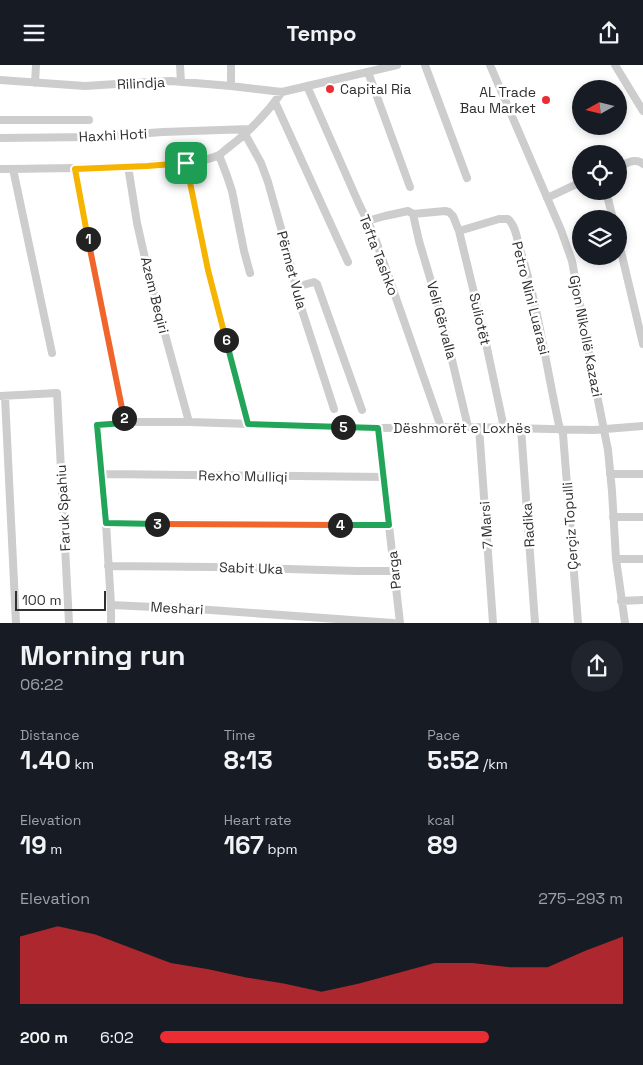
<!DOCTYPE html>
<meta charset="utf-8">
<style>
body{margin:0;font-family:"Space Grotesk",sans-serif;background:#20242c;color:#f1f3f6;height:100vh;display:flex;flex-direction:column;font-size:19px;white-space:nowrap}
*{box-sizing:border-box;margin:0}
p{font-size:16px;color:#9ea1a6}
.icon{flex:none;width:28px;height:28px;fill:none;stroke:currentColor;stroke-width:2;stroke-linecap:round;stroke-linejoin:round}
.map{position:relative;height:558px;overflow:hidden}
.sheet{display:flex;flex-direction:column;background:#171b24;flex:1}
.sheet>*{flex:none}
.needle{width:32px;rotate:262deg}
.buttons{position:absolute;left:572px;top:15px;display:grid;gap:10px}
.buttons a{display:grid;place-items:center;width:55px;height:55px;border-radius:50%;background:#171b24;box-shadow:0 2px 8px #0003;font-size:25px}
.scale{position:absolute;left:15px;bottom:12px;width:91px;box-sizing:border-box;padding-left:5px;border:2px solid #303030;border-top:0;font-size:14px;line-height:18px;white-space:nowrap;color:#303030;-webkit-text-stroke:4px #fff;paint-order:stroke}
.pin{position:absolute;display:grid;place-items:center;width:42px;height:42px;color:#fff;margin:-21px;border-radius:10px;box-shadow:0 2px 8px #0006}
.km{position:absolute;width:25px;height:25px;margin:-12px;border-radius:50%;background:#222;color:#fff;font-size:14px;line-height:25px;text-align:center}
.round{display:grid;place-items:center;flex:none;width:52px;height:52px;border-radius:26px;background:#20242c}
.summary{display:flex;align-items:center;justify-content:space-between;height:85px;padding:0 20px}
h1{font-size:28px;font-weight:700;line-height:38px}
.figures{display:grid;grid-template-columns:repeat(3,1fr);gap:8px;height:85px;padding:5px 20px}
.figures div{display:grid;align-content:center}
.figures b{font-size:25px;font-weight:700}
.figures small{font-size:14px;font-weight:400}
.figures p{font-size:14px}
.chart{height:140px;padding:10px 20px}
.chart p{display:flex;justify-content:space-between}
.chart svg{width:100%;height:90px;margin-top:5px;fill:#eb2d33;opacity:.7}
ul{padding:0 20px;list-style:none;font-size:16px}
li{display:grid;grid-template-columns:80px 60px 1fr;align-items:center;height:38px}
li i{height:12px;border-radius:6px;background:#eb2d33}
header{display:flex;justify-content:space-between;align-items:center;height:65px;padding:0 20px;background:#171b24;font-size:22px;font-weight:700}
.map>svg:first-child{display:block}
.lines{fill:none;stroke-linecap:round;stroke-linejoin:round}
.minor{stroke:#cdcdcd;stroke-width:8}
.split-1-casing{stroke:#fff;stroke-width:10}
.split-2-casing{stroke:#fff;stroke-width:10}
.split-3-casing{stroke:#fff;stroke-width:10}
.split-4-casing{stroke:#fff;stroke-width:10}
.split-5-casing{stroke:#fff;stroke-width:10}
.split-6-casing{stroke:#fff;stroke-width:10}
.split-7-casing{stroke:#fff;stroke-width:10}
.split-1{stroke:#f5b400;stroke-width:6}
.split-2{stroke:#f0652b;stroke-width:6}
.split-3{stroke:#22a559;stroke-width:6}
.split-4{stroke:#f0652b;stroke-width:6}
.split-5{stroke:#22a559;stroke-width:6}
.split-6{stroke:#22a559;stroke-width:6}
.split-7{stroke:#f5b400;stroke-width:6}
.poi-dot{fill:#eb2d33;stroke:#fff;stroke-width:2}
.labels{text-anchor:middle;stroke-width:5;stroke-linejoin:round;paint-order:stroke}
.street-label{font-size:14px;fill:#303030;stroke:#fff}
.poi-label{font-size:14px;fill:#303030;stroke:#fff;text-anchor:start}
</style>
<header><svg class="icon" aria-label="menu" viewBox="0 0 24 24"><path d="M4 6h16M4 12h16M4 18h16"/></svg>Tempo<svg class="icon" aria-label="share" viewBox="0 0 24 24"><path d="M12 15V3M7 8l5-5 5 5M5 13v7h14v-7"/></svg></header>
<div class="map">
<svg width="643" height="558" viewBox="0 0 643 558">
<rect width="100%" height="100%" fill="#fff"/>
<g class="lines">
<!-- minor -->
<path class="minor" d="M180 0 181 17
M425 0 467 113
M490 0 561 165 572 196 593 310 608 385 612 426 616 494 625 558
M615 0 643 46
M368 7 410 122
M0 15 85 21 148 17 171 16 231 21 282 27 397 0
M35 18 36 0
M231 21V0
M307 21 359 139 374 170 441 362
M275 37 348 197
M0 55H89
M245 69 261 98 268 117 286 181 300 239 334 344
M0 73 94 72 163 67 250 64
M219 90 227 111 232 126 244 186 250 208
M186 98 208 205 248 359
M128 101 137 158 149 211 189 357
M619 101C626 99 636 92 643 99
M0 104C53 103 107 104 160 99 179 98 199 98 217 91 221 89 225 85 229 82 249 67 267 48 282 27
M13 104 52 288
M75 104 124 357
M606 126 613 154
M547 133 581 117
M413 149 419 176 442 253 468 362
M367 156 385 151 408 146 413 149 445 146 449 147 453 151 459 166 484 269 504 363
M459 166 499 154H508C515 160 517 172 519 181 538 239 546 301 559 360L563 369 578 558
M619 178 643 279
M296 222 314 217 317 219 362 345
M0 331 57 328 69 558
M5 332 16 558
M479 362 493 558
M378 363 400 558
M521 363 535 558
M102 409 384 412
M610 409H643
M613 452H643
M106 458 389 460
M616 494H643
M108 501 214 502 357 506H394
M621 536 643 535
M111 540 196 544 393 558
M111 558V540L106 458 97 360 124 357H189L378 363 468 362 593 365 643 361"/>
</g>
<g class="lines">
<!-- split-1 casing -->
<g class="split-1-casing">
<path id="split-1" d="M88 174 75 104 147 101 186 98"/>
</g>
<!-- split-2 casing -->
<g class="split-2-casing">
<path id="split-2" d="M88 174 124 353"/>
</g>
<!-- split-3 casing -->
<g class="split-3-casing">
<path id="split-3" d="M124 353V358L97 360 106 458 157 459"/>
</g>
<!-- split-4 casing -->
<g class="split-4-casing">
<path id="split-4" d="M157 459 340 460"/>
</g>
<!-- split-5 casing -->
<g class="split-5-casing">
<path id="split-5" d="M340 460H389L378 363 343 362"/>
</g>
<!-- split-6 casing -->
<g class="split-6-casing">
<path id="split-6" d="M226 275 248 359 343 362"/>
</g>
<!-- split-7 casing -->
<g class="split-7-casing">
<path id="split-7" d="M186 98 208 205 226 275"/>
</g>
<!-- split-1 -->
<use href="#split-1" class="split-1"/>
<!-- split-2 -->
<use href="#split-2" class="split-2"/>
<!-- split-3 -->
<use href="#split-3" class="split-3"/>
<!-- split-4 -->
<use href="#split-4" class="split-4"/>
<!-- split-5 -->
<use href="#split-5" class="split-5"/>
<!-- split-6 -->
<use href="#split-6" class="split-6"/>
<!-- split-7 -->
<use href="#split-7" class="split-7"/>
</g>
<!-- markers -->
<g class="poi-dot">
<circle cx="330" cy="24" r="5"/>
<circle cx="546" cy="35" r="5"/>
</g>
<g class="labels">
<!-- street labels -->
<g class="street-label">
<text transform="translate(141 18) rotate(-3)" y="5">Rilindja</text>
<text transform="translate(113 70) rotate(-3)" y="5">Haxhi Hoti</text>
<text transform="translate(379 190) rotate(69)" y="5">Tefta Tashko</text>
<text transform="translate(292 205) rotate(75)" y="5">Përmet Vula</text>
<text transform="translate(155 230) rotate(76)" y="5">Azem Beqiri</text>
<text transform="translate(531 233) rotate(76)" y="5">Petro Nini Luarasi</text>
<text transform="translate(480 254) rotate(77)" y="5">Suliotët</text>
<text transform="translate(442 255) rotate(75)" y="5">Veli Gërvalla</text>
<text transform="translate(586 271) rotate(79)" y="5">Gjon Nikollë Kazazi</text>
<text x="462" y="368">Dëshmorët e Loxhës</text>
<text transform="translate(243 411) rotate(1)" y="5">Rexho Mulliqi</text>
<text transform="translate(63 443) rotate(-93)" y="5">Faruk Spahiu</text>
<text transform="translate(486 460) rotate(-94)" y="5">7 Marsi</text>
<text transform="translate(528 460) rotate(-94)" y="5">Radika</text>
<text transform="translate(570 461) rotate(-94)" y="5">Çerçiz Topulli</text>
<text transform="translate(251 503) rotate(2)" y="5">Sabit Uka</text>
<text transform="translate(394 505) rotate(-96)" y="5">Parga</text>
<text transform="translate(177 543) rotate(3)" y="5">Meshari</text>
</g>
<!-- poi labels -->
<g class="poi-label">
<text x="340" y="29">Capital Ria</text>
<text x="536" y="32" text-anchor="end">AL Trade<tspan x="536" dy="16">Bau Market</tspan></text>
</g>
</g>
</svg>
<div class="buttons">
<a><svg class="needle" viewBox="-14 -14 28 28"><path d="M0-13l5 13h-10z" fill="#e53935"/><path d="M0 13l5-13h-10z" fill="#9ea1a6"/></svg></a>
<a><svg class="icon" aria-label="locate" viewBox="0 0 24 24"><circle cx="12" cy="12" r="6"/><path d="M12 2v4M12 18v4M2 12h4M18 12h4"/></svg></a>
<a><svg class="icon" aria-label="layers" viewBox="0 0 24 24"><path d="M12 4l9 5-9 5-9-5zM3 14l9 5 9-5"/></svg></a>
</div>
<div class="scale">100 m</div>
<div class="pin" style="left:186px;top:98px;background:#1e9e55"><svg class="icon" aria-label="arrive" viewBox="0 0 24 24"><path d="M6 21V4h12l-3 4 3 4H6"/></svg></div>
<b class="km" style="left:88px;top:174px">1</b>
<b class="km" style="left:124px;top:353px">2</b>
<b class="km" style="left:157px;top:459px">3</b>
<b class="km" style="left:340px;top:460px">4</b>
<b class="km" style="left:343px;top:362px">5</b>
<b class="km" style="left:226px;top:275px">6</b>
</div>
<section class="sheet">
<div class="summary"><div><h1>Morning run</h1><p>06:22</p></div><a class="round"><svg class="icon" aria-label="share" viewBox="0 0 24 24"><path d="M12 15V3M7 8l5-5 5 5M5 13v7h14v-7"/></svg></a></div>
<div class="figures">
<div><p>Distance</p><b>1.40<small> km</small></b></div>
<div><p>Time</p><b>8:13</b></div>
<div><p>Pace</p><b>5:52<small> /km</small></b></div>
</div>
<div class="figures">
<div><p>Elevation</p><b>19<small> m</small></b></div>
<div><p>Heart rate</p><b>167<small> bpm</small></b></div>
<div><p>kcal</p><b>89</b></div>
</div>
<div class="chart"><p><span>Elevation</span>275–293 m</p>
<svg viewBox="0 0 160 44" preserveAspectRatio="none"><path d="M0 44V11L10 6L20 10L30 17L40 24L50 27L60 31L70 34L80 38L90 34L100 29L110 24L120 24L130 26L140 26L150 18L160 11V44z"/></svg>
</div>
<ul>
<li><b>200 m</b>6:02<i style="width:71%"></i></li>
</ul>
</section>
